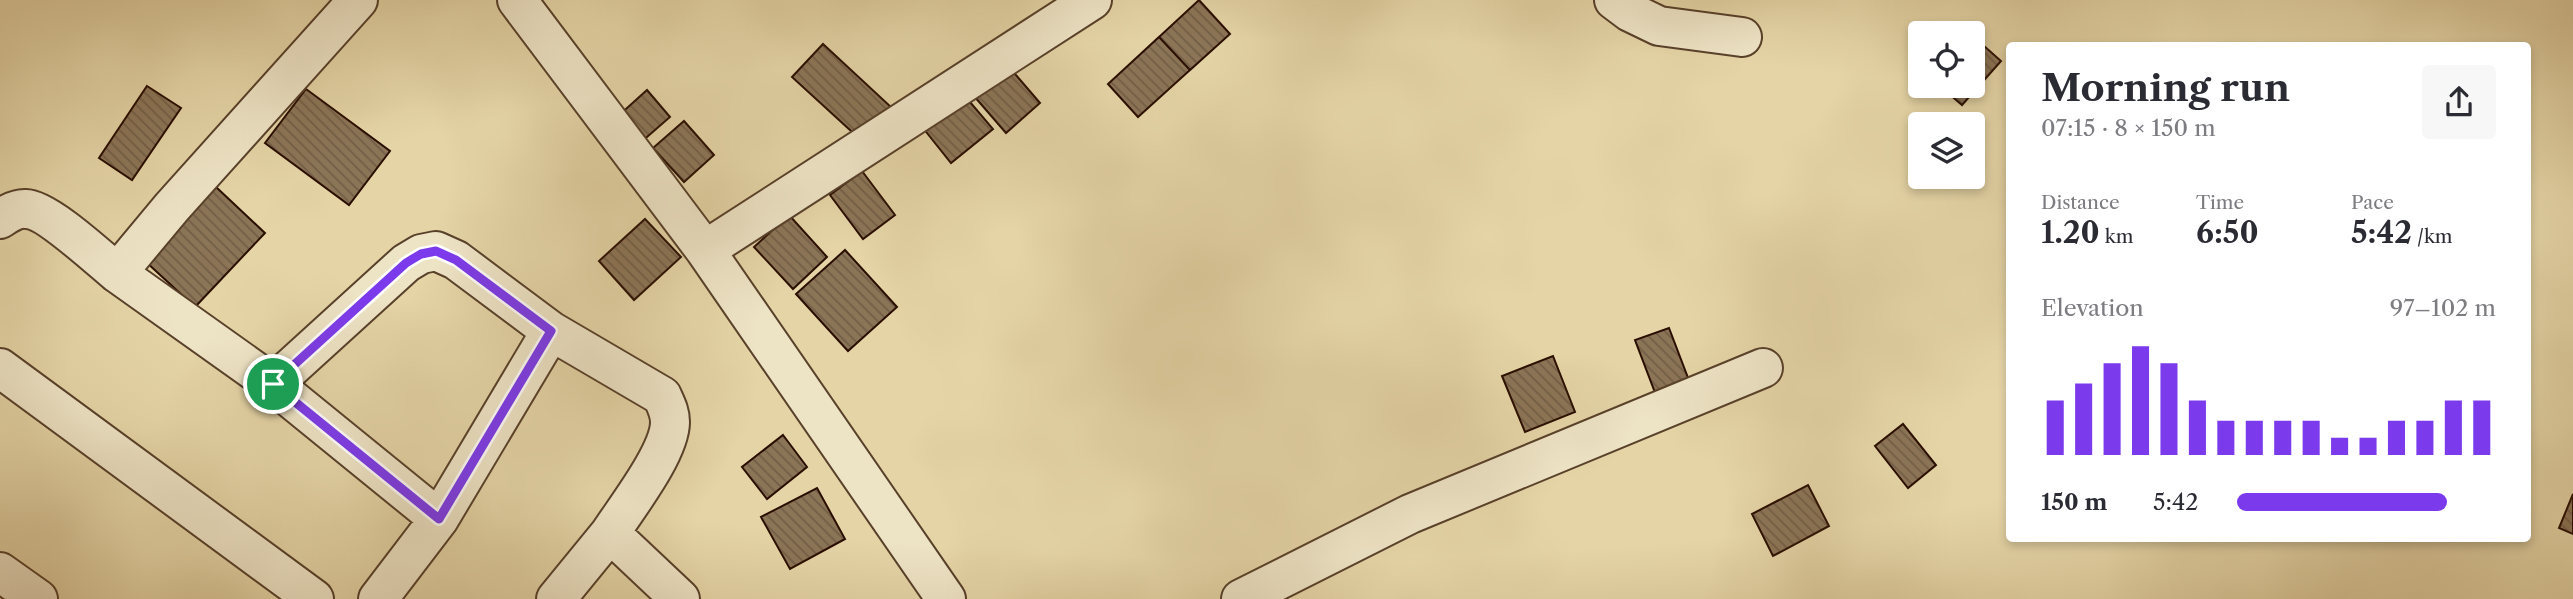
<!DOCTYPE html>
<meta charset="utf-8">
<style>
body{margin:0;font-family:"Libre Caslon Text",serif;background:#f7f7f7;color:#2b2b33;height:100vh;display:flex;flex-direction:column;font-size:26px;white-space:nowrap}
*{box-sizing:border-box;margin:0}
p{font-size:23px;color:#7c7c81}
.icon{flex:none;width:38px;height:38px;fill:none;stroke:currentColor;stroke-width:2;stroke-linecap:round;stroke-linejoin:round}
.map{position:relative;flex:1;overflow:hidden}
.details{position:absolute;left:2006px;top:42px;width:525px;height:500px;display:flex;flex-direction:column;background:#fff;border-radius:7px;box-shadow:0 4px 10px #0003}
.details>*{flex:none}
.fabs{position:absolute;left:1908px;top:21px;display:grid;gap:14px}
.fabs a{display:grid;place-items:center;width:77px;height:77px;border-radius:7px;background:#fff;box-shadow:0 4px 10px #0003;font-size:35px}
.pin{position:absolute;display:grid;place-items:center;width:60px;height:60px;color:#fff;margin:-30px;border:4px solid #fff;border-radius:50%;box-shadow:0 2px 7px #0007}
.round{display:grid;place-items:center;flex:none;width:74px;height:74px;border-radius:7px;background:#f7f7f7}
.overview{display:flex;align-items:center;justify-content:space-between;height:119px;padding:0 35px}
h1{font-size:38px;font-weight:700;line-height:52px}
.metrics{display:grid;grid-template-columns:repeat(3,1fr);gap:10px;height:119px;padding:7px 35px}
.metrics div{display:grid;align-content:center}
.metrics b{font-size:30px;font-weight:700}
.metrics small{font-size:19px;font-weight:400}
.metrics p{font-size:19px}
.chart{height:196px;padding:14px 35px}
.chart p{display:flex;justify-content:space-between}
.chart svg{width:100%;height:126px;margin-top:7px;stroke:#7c3aed;stroke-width:6}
ul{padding:0 35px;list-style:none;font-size:23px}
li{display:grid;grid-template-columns:112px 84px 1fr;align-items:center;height:52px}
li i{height:18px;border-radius:9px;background:#7c3aed}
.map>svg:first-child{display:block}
.building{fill:url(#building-back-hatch);stroke:#2a0e01;stroke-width:2}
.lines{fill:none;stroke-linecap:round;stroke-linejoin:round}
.minor-casing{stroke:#58402a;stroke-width:42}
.minor{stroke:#ede3c5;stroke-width:38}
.route-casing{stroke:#fff;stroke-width:14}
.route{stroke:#7c3aed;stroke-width:9}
</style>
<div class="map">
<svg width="2573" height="599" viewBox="0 0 2573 599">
<defs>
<pattern id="building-back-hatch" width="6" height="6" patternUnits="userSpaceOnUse" patternTransform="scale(1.75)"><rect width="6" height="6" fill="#8b7557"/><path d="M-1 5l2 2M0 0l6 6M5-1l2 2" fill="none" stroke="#725e46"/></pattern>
</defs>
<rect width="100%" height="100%" fill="#e4d4a6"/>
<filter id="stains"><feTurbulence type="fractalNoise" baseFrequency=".00286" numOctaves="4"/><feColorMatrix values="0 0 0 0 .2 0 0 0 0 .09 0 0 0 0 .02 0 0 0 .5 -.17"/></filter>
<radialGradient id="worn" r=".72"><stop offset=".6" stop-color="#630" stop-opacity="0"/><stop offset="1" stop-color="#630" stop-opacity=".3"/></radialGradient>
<!-- building -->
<path class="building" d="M1199 0 1230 34 1190 70 1159 37Z
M1159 37 1190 70 1138 117 1108 84Z
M1975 38 2001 61 1962 105 1940 86H1972V42Z
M823 44 892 108 862 141 792 77Z
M1009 67 1040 103 1006 133 974 96Z
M147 86 181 108 132 180 99 158Z
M306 89 390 151 349 205 265 143Z
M647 90 670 117 640 143 617 117Z
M964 95 993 129 951 163 923 128Z
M684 121 714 155 684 182 653 148Z
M862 171 895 215 863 239 830 195Z
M216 187 265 233 195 307 146 262Z
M789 215 827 257 793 289 754 247Z
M645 219 681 257 634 300 599 261Z
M845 250 897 307 848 351 796 294Z
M1669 328 1693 391 1659 403 1635 340Z
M1553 356 1575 412 1525 432 1502 376Z
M1903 424 1936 465 1908 488 1875 446Z
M783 435 807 467 767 499 742 467Z
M1808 485 1829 526 1773 556 1752 514Z
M817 488 845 539 790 569 761 517Z
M2573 494V534L2559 528Z"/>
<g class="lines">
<!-- minor casing -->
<g class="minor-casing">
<path id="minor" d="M517 0 705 250 946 599
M1614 0 1630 12 1659 26 1742 37
M0 219C7 214 17 208 26 209 46 209 99 258 117 273L172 207 358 0
M705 250 1092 0
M117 273 273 384 439 519
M0 368 314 599
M273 384 406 263 421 254 436 251 456 260 551 331 662 396C666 405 670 412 670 422 670 452 627 507 610 533L680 599
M0 572 38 599
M378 599 439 519 551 331
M556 599 610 533
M1241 599 1410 514 1763 368"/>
</g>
<!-- minor -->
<use href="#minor" class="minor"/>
</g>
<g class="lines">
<!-- route casing -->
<g class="route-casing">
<path id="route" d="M436 251 456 260 551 331 439 519 273 384 406 263 421 254Z"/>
</g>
<!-- route -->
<use href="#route" class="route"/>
</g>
<rect width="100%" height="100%" filter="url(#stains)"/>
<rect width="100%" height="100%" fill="url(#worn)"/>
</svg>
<div class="fabs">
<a><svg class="icon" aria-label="locate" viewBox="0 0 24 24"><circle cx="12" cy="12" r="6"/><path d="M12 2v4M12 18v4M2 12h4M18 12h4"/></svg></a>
<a><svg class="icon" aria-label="layers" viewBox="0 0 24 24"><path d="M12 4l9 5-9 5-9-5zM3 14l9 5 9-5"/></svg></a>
</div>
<div class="pin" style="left:273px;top:384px;background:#1e9e55"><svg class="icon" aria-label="arrive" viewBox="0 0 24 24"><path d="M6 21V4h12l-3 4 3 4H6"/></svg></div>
<section class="details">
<div class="overview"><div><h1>Morning run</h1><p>07:15 · 8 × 150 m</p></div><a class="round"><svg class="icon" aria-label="share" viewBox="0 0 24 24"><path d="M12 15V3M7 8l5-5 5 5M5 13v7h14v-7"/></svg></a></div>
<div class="metrics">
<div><p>Distance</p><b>1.20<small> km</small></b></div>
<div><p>Time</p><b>6:50</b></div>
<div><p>Pace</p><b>5:42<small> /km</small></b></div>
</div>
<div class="chart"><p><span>Elevation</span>97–102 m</p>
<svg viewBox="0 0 160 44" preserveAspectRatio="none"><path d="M5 44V25M15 44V19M25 44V12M35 44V6M45 44V12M55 44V25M65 44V32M75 44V32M85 44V32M95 44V32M105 44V38M115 44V38M125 44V32M135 44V32M145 44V25M155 44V25"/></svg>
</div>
<ul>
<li><b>150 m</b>5:42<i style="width:81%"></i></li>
</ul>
</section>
</div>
